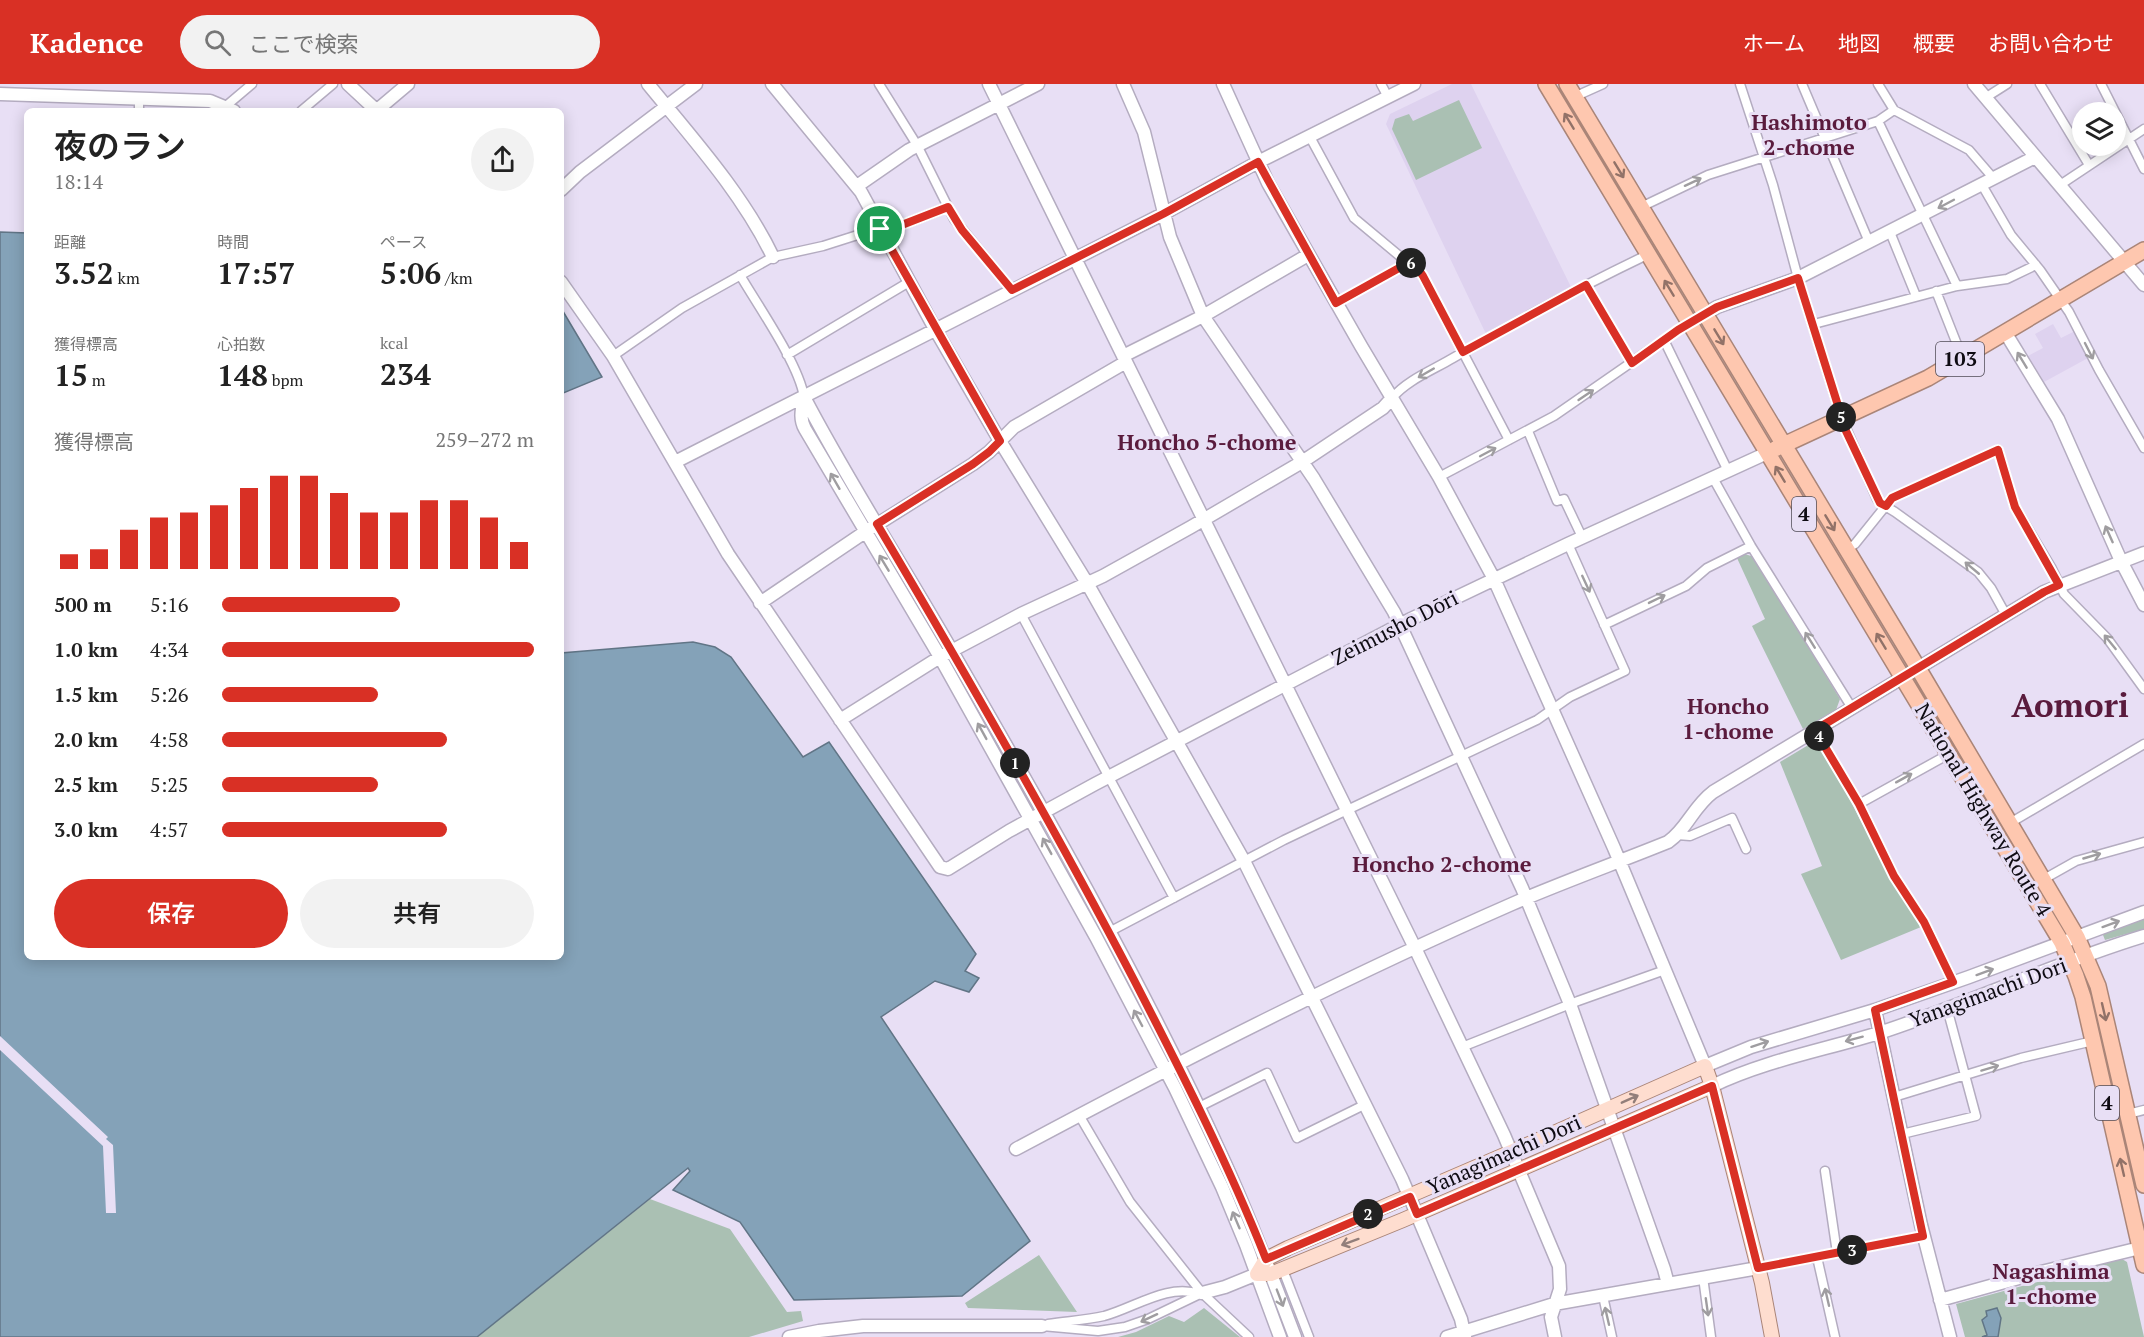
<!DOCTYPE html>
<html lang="ja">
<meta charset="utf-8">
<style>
body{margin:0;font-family:"PT Serif","Noto Sans JP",serif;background:#f2f2f2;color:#222;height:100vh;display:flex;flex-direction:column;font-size:22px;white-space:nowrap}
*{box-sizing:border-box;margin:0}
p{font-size:20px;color:#767676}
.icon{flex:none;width:33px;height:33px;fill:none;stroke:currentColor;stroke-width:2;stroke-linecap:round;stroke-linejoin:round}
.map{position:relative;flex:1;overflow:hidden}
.sheet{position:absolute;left:24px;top:24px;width:540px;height:852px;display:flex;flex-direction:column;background:#fff;border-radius:9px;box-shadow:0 3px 15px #0003}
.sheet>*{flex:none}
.buttons{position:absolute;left:2072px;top:18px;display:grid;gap:12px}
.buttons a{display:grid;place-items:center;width:54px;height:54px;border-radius:50%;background:#fff;box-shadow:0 3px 15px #0003;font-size:30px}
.pin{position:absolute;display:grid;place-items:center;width:51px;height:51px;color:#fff;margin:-26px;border:3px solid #fff;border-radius:50%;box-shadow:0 2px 6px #0007}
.km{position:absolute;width:30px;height:30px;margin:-15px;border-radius:50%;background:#222;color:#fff;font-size:16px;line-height:30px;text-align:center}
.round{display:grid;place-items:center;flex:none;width:63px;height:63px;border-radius:32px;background:#f2f2f2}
.head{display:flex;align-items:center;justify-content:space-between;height:102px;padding:0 30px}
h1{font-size:33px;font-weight:600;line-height:45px}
.metrics{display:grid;grid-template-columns:repeat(3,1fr);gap:9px;height:102px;padding:6px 30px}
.metrics div{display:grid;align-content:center}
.metrics b{font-size:30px;font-weight:600}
.metrics small{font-size:16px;font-weight:400}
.metrics p{font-size:16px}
.chart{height:168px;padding:12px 30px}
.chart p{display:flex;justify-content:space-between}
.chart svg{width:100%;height:108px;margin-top:6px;stroke:#d93025;stroke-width:6}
.action{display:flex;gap:12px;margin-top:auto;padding:12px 30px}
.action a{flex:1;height:69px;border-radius:36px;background:#d93025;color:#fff;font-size:24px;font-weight:600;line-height:69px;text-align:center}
.action a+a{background:#f2f2f2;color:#222}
ul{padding:0 30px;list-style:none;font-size:20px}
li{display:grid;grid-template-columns:96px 72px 1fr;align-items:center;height:45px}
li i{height:15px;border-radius:8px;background:#d93025}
header{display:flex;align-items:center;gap:36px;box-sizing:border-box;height:84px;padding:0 30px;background:#d93025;color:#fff}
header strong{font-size:28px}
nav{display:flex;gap:33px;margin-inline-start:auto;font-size:21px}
.search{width:420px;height:54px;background:#f2f2f2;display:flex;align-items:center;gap:15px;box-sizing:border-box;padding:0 21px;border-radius:33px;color:#767676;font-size:22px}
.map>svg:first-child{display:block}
.built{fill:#ded2ef}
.green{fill:#aac0b3}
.water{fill:#84a2b8;stroke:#617586;stroke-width:1.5}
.pier{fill:#e8dff5}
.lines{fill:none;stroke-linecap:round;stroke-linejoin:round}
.street-casing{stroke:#b4acc0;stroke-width:11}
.secondary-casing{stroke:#b4acc0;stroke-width:15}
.primary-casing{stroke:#aa8578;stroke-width:16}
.highway-casing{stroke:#aa8578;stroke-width:18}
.street{stroke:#fff;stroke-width:8}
.secondary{stroke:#fff;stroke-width:12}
.primary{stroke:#feddcf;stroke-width:14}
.highway{stroke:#fec7af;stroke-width:15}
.oneway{stroke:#927268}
.oneway2{stroke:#9f9da0}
.oneway3{stroke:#927e7a}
.route-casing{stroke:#fff;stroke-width:12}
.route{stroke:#d93025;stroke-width:8}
.labels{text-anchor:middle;stroke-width:6;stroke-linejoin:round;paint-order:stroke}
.shield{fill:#e8dff5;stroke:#4f4b56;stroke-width:1.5}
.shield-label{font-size:20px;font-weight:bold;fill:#0e0b12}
.street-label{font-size:21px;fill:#0e0b12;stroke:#e8dff5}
.neighbourhood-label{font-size:22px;font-weight:bold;fill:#5a1b3d;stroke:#e8dff5}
.town-label{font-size:33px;font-weight:bold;fill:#5a1b3d;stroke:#e8dff5}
</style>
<header>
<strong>Kadence</strong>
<div class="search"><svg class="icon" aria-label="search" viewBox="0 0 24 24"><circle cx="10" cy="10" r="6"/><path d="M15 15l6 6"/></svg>ここで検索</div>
<nav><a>ホーム</a><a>地図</a><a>概要</a><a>お問い合わせ</a></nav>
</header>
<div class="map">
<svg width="2144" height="1253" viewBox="0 0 2144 1253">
<rect width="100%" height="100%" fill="#e8dff5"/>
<!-- built -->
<path class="built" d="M1452 0H1471L1571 203 1486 250 1386 40 1390 30Z
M2053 240 2061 254 2075 247 2088 274 2044 298 2028 272 2043 264 2035 250Z"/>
<!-- green -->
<path class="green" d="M1459 16 1482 64 1416 96 1392 45 1395 35 1409 30 1413 37Z
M1745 470 1754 473 1840 615 1836 626 1803 645 1752 542 1765 535 1737 474Z
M1815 657 1847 710 1890 794 1921 843 1841 876 1801 790 1822 782 1780 678Z
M2144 833V845L2105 856 2103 851 2105 849Z
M650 1115 730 1145 787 1228 801 1227 803 1237 749 1253H477Z
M1039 1171 1077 1228 968 1224 965 1219Z
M2122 1175 2127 1178 2144 1253H1965L1956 1220Z
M1204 1224 1240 1253H1118L1136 1248 1169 1232 1184 1238Z"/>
<!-- water -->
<path class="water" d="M0 148 27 149V873H561V569L693 558 715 563 731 573 803 673 829 658 976 870 965 887 979 894 969 908 935 897 881 933 1030 1157 962 1212 794 1216 740 1138 673 1106 690 1087 688 1084 477 1253H0Z
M561 224 602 293 561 310Z
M1997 1224 2001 1234 1998 1253H1982L1987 1251 1982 1236 1987 1232 1986 1227Z"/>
<!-- pier -->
<path class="pier" d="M0 952 108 1053 106 1055 113 1061 116 1129H106L103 1062 0 966Z"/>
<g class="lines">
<!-- street casing -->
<g class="street-casing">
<path id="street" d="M879 0 917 61 954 135 1012 206
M1381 0 1388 13
M1740 0 1773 101 1798 194 1842 335 1877 415 1880 419 1895 428 1978 488 1991 504 2006 531
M1802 0 1869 158
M2040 0 2089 81
M2101 0 2144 85
M1574 13 1603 0
M1985 14 2007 0
M226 22 252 0
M1894 26 1969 66 1994 95
M139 27V16
M301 27 333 0
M1878 37 1957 202
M1310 53 1354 134 1408 179 1417 181 1509 356
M1982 101 2011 151 2040 186 2069 228 2099 286 2144 364
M2060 101 2144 45
M1641 123 1708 91 1878 37 1894 26 1878 0
M1890 148 1916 212
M740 191C758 222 799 280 804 313
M1586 201 1632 279
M1936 207 1962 273
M1336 219 1408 179
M1814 240 1957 202 2007 195 2036 181
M1664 256 1728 387
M787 271 909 198
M613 272 682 224 773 173 823 162 867 148 894 144 948 123
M1392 314C1407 296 1433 286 1453 274 1517 237 1582 202 1649 170
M1528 347 1557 417 1564 415 1582 453
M1439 393 1554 332 1678 246 1705 230
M1713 394 1751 462 1852 624
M1846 466 1855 460 1892 414 1998 366 2015 423 2051 483 2064 510 2107 554 2144 605
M1021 530 1174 814
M1604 541 1686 502 1707 484 1751 462
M1815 646 1859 720 1894 792 1924 838 1953 898
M1859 720 1949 670
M2010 739 2144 660
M1677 751 1690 752 1732 734 1746 765
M2044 795 2076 777 2144 758
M1109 848 1284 756 1537 636 1570 613 1625 587 1568 460
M1462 963 1578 917 1665 886
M1894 1013 2021 974 2093 957
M1199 1023 1267 989 1297 1054 1366 1020
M2128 1030 2144 1026
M1079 1031 1130 1118 1202 1209 1249 1253
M1902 1050 1976 1032 1947 924
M1825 1087 1837 1169
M1817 1173 1835 1253
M1758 1184 1923 1152
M1283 1186 1309 1253
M1703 1193 1711 1253
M1603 1212 1612 1253
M1048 1240C1067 1237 1086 1236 1104 1232 1134 1224 1168 1199 1199 1210
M1042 1242 1098 1247 1125 1243 1148 1235 1202 1209"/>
</g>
<!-- secondary casing -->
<g class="secondary-casing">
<path id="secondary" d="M348 0 377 27
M648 0C693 55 742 109 773 173
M772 0 861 108 935 245 1000 357 1087 499 1244 777 1402 1095 1461 1235 1465 1253
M989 0 1415 864 1504 1051 1559 1182 1560 1205 1551 1233 1555 1253
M1123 0 1144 48 1170 153 1203 232 1314 395 1394 528 1522 804 1570 920 1664 1185 1668 1200
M1223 0 1268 99 1361 262 1439 393 1494 495 1614 764 1705 982 1751 963 1875 926 1969 893 2144 828
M1974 0 2144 201
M0 10 210 17 234 27
M376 27 408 0
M857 102 909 66 1038 0
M561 106 580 88 696 0
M561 198 613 272 728 470 940 783 948 785 1009 747 1095 700 1411 535 1568 460 1767 369
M1705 230 1717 223 1798 194 2035 73
M2005 248 2058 335 2121 477 2144 521
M1123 272 1203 232 1308 171
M804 313C851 403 907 488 957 576 1051 739 1145 904 1223 1075 1250 1133 1272 1193 1295 1253
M804 313C802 325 799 334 805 345L940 573 1096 853 1175 1004 1222 1103 1246 1161 1280 1253
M675 378 1163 130 1258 78 1414 0
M760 519 865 448 973 380 989 368 1014 343 1126 278
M840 636 940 573 1021 530 1103 492 1191 443 1302 378 1383 324 1392 314
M1875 926 1921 1141 1950 1253
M1712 1002C1766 976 1825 966 1882 948 1970 919 2055 879 2144 852
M1016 1065C1178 978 1343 894 1512 820 1563 798 1616 779 1668 758 1687 745 1693 723 1713 708L2044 508 2144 469
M1202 1209 1225 1203 1257 1190
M1940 1216 2037 1189 2140 1164
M789 1253 819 1247 863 1242H1042
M1447 1253 1554 1220 1758 1184"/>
</g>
<!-- primary casing -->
<g class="primary-casing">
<path id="primary" d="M1712 1002 1403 1136 1271 1190H1257L1266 1175 1288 1164 1511 1068 1705 982 1712 1002 1762 1199 1772 1253"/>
</g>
<!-- highway casing -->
<g class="highway-casing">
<path id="highway" d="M1546 0 2062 859 2076 892 2083 913 2144 1181
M1567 0 1918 584 2077 853 2098 902 2144 1101
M1775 365 1928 294 2144 166"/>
</g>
<!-- street -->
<use href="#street" class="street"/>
<!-- secondary -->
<use href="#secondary" class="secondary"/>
<!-- primary -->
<use href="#primary" class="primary"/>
<!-- highway -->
<use href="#highway" class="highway"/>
</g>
<!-- one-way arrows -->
<defs><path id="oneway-shaft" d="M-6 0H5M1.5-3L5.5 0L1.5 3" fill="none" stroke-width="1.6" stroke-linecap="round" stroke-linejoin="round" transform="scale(1.5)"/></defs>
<g class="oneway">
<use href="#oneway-shaft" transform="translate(1569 37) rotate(-121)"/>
<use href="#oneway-shaft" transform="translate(1619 86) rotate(59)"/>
<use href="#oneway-shaft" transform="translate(1669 204) rotate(-121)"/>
<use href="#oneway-shaft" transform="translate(1719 253) rotate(59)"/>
<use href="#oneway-shaft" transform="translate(1780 390) rotate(-121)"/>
<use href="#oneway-shaft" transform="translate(1830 439) rotate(59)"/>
<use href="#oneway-shaft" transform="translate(1881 557) rotate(-121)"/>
<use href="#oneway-shaft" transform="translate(2104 928) rotate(77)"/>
<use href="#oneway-shaft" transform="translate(2122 1083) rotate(-103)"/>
</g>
<g class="oneway2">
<use href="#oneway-shaft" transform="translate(1693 98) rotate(-25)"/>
<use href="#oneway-shaft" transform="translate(1946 120) rotate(152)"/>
<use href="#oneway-shaft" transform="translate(2089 267) rotate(63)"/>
<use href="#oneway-shaft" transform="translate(2022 276) rotate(-121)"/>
<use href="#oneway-shaft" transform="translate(1426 289) rotate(150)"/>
<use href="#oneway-shaft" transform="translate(1586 311) rotate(-34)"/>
<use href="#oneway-shaft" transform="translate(1488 368) rotate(-28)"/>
<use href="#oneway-shaft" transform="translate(835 397) rotate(-120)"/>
<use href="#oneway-shaft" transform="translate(2109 450) rotate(-114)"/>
<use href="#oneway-shaft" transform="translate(884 479) rotate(-121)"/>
<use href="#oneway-shaft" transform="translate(1972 484) rotate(-140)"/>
<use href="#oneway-shaft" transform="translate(1586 500) rotate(65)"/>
<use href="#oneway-shaft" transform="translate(1657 515) rotate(-26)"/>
<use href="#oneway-shaft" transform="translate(1810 556) rotate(-122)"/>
<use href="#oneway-shaft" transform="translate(2110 558) rotate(-129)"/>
<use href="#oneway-shaft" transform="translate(982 647) rotate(-119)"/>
<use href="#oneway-shaft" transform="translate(1904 694) rotate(-29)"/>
<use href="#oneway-shaft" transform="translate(1047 762) rotate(-119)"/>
<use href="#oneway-shaft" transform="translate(2092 772) rotate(-16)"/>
<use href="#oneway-shaft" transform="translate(2111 840) rotate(-20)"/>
<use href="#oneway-shaft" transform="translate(1985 888) rotate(-20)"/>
<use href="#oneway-shaft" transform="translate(1138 934) rotate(-118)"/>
<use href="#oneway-shaft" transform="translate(1854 955) rotate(165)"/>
<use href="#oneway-shaft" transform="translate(1760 960) rotate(-18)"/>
<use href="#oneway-shaft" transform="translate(1990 984) rotate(-17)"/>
<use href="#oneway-shaft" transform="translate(1236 1136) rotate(-113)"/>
<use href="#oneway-shaft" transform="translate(1827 1213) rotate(-103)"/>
<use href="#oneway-shaft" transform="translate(1280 1214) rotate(69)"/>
<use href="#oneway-shaft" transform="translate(1707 1223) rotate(82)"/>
<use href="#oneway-shaft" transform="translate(1607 1232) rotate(-103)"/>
<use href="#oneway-shaft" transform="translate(1149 1234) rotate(155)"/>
</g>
<g class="oneway3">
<use href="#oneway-shaft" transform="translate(1630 1015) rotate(-24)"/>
<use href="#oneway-shaft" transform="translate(1350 1158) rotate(160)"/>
</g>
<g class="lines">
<!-- route casing -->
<g class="route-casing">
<path id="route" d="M1258 78 1336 219 1408 179H1414L1423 192 1463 268 1586 201 1632 279 1678 246 1717 223 1798 194 1846 347 1880 419 1886 422 1892 414 1998 366 2015 423 2059 501 2044 508 1815 646 1859 720 1894 792 1924 838 1953 898 1875 926 1923 1152 1758 1184 1712 1002 1417 1130 1410 1113 1266 1175C1228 1079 1181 987 1134 896 1053 741 966 590 877 440L973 380 989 368 1000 357 880 145 894 144 948 123 962 146 1012 206 1163 130Z"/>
</g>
<!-- route -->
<use href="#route" class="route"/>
</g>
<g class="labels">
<!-- shield labels -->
<g class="shield">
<rect x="1936" y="258" width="48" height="34" rx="4.5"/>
<rect x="1792" y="413" width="24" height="34" rx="4.5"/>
<rect x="2095" y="1002" width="24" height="34" rx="4.5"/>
</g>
<g class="shield-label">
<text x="1960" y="282">103</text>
<text x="1804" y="437">4</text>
<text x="2107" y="1026">4</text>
</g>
<!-- street labels -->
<g class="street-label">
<text transform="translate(1395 544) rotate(-27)" y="7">Zeimusho Dōri</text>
<text transform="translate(1983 726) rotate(59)" y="7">National Highway Route 4</text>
<text transform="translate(1988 909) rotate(-20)" y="7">Yanagimachi Dori</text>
<text transform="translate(1504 1071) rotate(-24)" y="7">Yanagimachi Dori</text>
</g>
<!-- neighbourhood labels -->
<g class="neighbourhood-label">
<text x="1809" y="46">Hashimoto<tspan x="1809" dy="25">2-chome</tspan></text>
<text x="1207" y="366">Honcho 5-chome</text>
<text x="1728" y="630">Honcho<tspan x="1728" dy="25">1-chome</tspan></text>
<text x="1442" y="788">Honcho 2-chome</text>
<text x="2051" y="1195">Nagashima<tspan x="2051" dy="25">1-chome</tspan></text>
</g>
<!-- town labels -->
<g class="town-label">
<text x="2070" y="633">Aomori</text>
</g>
</g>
</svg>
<div class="buttons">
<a><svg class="icon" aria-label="layers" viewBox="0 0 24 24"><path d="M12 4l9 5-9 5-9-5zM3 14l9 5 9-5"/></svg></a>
</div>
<div class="pin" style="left:880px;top:145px;background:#1e9e55"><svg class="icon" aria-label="arrive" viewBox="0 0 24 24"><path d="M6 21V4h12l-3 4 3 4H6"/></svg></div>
<b class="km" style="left:1015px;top:679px">1</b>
<b class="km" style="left:1368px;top:1130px">2</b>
<b class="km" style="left:1852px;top:1166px">3</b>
<b class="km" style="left:1819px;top:652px">4</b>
<b class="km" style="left:1841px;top:333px">5</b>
<b class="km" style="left:1411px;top:179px">6</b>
<section class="sheet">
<div class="head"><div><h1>夜のラン</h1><p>18:14</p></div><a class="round"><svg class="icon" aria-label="share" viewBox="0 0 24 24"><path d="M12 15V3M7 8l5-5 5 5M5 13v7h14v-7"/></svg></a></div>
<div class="metrics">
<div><p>距離</p><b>3.52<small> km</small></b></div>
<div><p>時間</p><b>17:57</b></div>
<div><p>ペース</p><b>5:06<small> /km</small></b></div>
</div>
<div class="metrics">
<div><p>獲得標高</p><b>15<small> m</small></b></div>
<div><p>心拍数</p><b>148<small> bpm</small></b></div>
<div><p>kcal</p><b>234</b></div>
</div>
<div class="chart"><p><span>獲得標高</span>259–272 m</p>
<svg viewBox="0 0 160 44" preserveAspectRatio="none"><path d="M5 44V38M15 44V36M25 44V28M35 44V23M45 44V21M55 44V18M65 44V11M75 44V6M85 44V6M95 44V13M105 44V21M115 44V21M125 44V16M135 44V16M145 44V23M155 44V33"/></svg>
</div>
<ul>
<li><b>500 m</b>5:16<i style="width:57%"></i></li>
<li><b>1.0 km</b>4:34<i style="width:100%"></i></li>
<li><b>1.5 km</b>5:26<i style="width:50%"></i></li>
<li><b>2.0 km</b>4:58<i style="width:72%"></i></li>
<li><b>2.5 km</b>5:25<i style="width:50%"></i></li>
<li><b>3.0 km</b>4:57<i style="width:72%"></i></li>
</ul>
<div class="action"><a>保存</a><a>共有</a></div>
</section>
</div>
